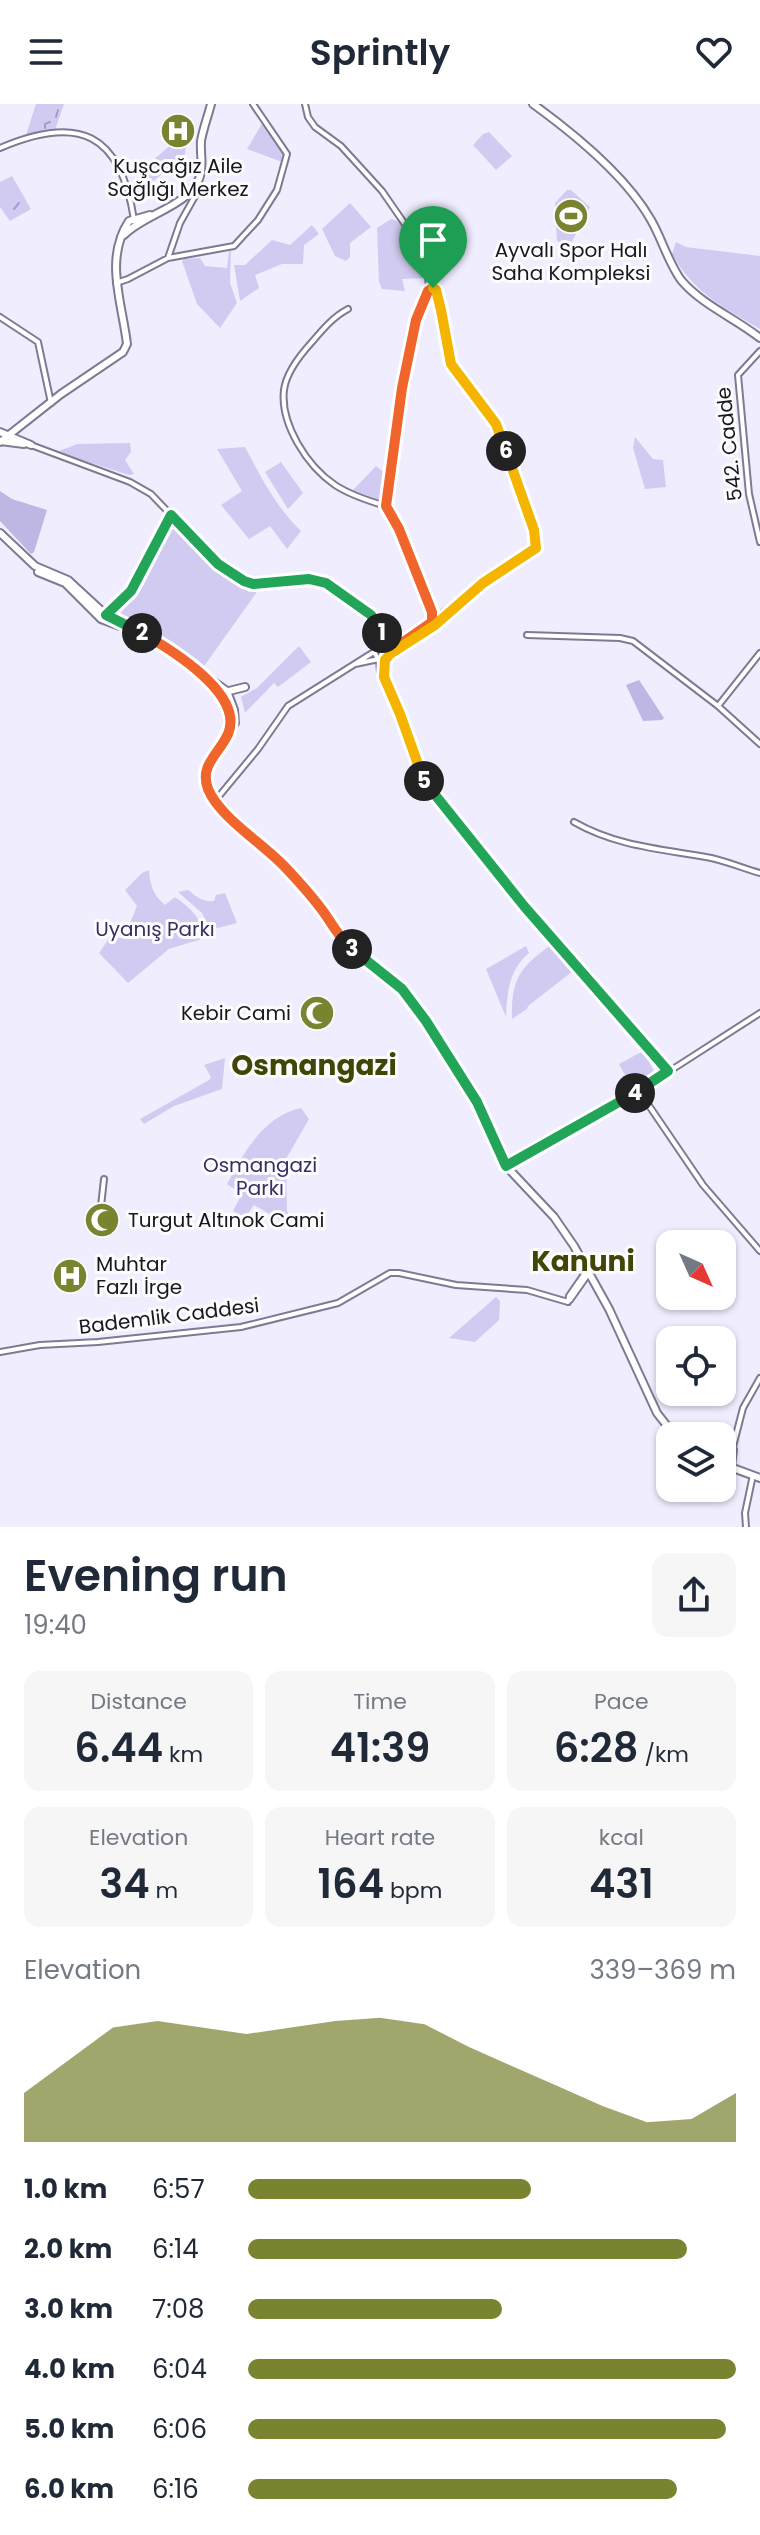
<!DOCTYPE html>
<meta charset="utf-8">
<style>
body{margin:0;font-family:Poppins,sans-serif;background:#f6f6f7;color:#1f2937;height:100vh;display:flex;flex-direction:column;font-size:30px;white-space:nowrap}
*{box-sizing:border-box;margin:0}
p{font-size:26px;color:#747a83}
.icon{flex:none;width:44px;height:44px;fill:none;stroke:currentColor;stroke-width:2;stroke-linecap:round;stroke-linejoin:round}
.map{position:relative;height:1423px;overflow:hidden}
.sheet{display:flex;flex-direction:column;background:#fff;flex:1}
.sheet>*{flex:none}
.needle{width:52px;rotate:135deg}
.fabs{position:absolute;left:656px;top:1126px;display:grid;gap:16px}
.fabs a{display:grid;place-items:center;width:80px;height:80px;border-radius:16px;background:#fff;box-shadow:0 2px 6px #0004;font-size:40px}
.pin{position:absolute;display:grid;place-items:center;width:68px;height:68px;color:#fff;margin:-82px -34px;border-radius:50% 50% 50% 0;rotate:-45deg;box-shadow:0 0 8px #0007}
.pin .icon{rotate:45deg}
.km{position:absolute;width:40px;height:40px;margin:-20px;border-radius:50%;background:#222;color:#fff;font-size:22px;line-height:40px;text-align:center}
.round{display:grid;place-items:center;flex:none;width:84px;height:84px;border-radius:16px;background:#f6f6f7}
.summary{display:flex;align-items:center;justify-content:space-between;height:136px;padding:0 24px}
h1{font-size:44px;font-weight:600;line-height:60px}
.stats{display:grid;grid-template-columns:repeat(3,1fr);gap:12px;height:136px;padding:8px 24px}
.stats div{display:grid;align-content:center;border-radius:16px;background:#f6f6f7;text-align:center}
.stats b{font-size:40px;font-weight:600}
.stats small{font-size:22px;font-weight:400}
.stats p{font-size:22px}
.chart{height:224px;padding:16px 24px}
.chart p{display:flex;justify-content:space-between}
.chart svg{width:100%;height:144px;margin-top:8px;fill:#7a832f;opacity:.7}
ul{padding:0 24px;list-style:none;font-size:26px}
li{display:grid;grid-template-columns:128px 96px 1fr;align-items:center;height:60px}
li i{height:20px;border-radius:10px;background:#7a832f}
header{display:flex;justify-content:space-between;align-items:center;height:104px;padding:0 24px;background:#fff;font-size:36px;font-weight:600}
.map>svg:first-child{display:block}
.green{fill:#d2cbf1}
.forest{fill:#beb6e3}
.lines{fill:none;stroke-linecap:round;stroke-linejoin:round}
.stream{stroke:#a59dc9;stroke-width:2}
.minor-casing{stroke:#7e7a93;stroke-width:8}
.major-casing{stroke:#7e7a93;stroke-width:10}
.minor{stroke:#fff;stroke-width:4}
.major{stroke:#fff;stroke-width:6}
.split-1-casing{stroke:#fff;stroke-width:16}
.split-2-casing{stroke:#fff;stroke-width:16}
.split-3-casing{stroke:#fff;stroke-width:16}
.split-4-casing{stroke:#fff;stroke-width:16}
.split-5-casing{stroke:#fff;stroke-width:16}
.split-6-casing{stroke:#fff;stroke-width:16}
.split-7-casing{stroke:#fff;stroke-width:16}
.split-1{stroke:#f0652b;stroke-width:10}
.split-2{stroke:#22a559;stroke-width:10}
.split-3{stroke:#f0652b;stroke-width:10}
.split-4{stroke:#22a559;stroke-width:10}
.split-5{stroke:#22a559;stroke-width:10}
.split-6{stroke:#f5b400;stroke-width:10}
.split-7{stroke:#f5b400;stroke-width:10}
.labels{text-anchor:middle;stroke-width:6;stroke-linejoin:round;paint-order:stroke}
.poi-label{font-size:20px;fill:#181620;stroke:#fcfcfc}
.street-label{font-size:20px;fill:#181620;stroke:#fcfcfc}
.park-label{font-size:20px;fill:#3b2c64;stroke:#fcfcfc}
.district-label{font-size:28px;font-weight:bold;fill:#414608;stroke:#fcfcfc}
</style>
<header><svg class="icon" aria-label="menu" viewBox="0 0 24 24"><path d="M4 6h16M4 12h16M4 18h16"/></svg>Sprintly<svg class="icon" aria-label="heart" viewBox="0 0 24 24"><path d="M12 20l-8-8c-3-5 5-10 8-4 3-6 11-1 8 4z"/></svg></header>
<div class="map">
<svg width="760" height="1423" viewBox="0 0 760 1423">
<rect width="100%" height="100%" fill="#efedfe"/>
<!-- green -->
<path class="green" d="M36 0H64L55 26 26 31Z
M263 18 283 48 282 58 247 45Z
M489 28 512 52 496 66 473 41 483 30Z
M175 37 186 41 183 65 173 61 151 79 141 67Z
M12 72 31 105 10 117 0 103V78Z
M567 86H571L590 103 569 143 557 137 555 99Z
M350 99 371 123 350 139V153L346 157 335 152 322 125Z
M391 115C412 119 421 156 425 174L402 175 405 187 382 185 379 178 377 124Z
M312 121 319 130 304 141 303 160H282L255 171 259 184 240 197 234 161H245L272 136 290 141Z
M676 138 686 143 760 152V225C724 204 693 188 672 150Z
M229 147H231L230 179 237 199 220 224 197 200 182 157 184 155 200 154 205 162 227 164Z
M635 333 653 355 663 356 666 383 645 385 633 344Z
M130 339 131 348 125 356 134 370 129 371 57 348 77 340Z
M245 343C261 373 276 403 301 427L287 445 270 422 249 435 221 401 242 387 217 345Z
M281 358 303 389 288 405 265 368Z
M376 362 390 373 385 398 353 386Z
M174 420 219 464 249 488 259 485 202 565 155 533 118 512 143 482Z
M299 542 311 558 278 583 274 579 245 609 241 593 257 584Z
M149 766C150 781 153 791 165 801L175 793C191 804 202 815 205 834L169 845 128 879 99 849 110 833 124 834 137 802 125 786 142 769Z
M188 786C197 793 202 798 214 797L216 791 225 789 237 819 210 826 202 809 178 788Z
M551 841 573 867 528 902 527 905 512 915C511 875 520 863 551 841Z
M526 842 529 849C509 866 507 888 506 913L486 865Z
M643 947 655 969 631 982 619 960Z
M225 954 222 985 174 1002 144 1020 140 1015 209 976 211 973 204 961Z
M301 1004 309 1015 286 1055 287 1106 290 1116 287 1120 254 1101 245 1114 233 1107 242 1090 227 1080C244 1049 262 1013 301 1004Z
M496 1193 500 1197 499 1216 475 1238 449 1234Z"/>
<!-- forest -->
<path class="forest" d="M0 387 12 395 47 406 34 448 31 450 0 417Z
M639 576 664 614 662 616 643 617 626 581Z"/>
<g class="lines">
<!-- stream -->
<path class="stream" d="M56 13 58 6
M45 24V20L50 18
M14 105 19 99"/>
<!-- minor casing -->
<g class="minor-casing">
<path id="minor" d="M305 0 308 13 315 23 341 42 382 87 420 142 440 200 451 260 496 320 536 435V444L483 479 435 521 386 554 384 573
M0 44C79 10 121 29 134 116
M416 140 428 170 429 186 416 216 403 280 386 402 399 425 438 518
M168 154 180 119 199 85
M116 179 128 175 168 154 234 142 258 116 277 86 287 50 253 0
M422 201 436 189
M348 205C333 213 323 225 312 238 301 250 286 269 284 286 280 320 307 362 335 381 350 391 369 397 386 402
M0 213 38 238 51 299
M760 247 738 271 749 390 760 438
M31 341 130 378 151 390 218 460 244 477 253 480 309 475 326 479 371 511 381 525 385 541
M106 511 131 487 171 411
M527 531 620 534 633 537 718 602 760 640
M375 548a7 7 0 1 1 14 0a7 7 0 1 1-14 0Z
M386 542 396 543 404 538 470 488
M355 560 379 555 380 568 400 610 421 673 524 802 668 967
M718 602 760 549
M215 697 258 645 288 602 377 546
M574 718C616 742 660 745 706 753 724 756 742 764 760 769
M639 987 703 1081 760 1147
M506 1062 634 990 760 909
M101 1102 104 1075
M570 1196 589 1169
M568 1198 569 1192 587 1166
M0 1248 40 1241 98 1238 241 1223 338 1199 390 1169H399L456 1181 527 1186 568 1198
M728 1362 743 1304 760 1274
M732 1363 734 1346
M746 1423 745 1409 753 1371"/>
</g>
<!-- major casing -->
<g class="major-casing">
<path id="major" d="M533 0C573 29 626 72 651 116 662 135 668 158 681 176 702 201 735 214 760 234
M124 131C144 110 187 103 199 75 204 63 200 50 201 37 203 25 208 12 211 0
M0 328 31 341
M0 337 24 340
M0 338 61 290 123 248 127 240C122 198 104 155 129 117L150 111
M0 429 35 462 68 476 106 511 146 531 227 587 234 606 235 619 209 656 206 667V679L215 697 286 763 311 792 345 839 402 885 426 917 451 956 456 969 477 998 506 1062 554 1113 574 1142 609 1205 657 1309 675 1332
M38 468 65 479 101 515 120 522
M209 576 225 598 229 627
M225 588 245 583
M722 1360 760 1374"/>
</g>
<!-- minor -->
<use href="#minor" class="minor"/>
<!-- major -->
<use href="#major" class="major"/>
</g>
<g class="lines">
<!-- split-1 casing -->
<g class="split-1-casing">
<path id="split-1" d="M382 529 386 542 396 543 432 518V508L399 425 386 402 402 284 416 216 428 187 433 184"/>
</g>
<!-- split-2 casing -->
<g class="split-2-casing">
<path id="split-2" d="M142 529 106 511 131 487 171 411 218 460 244 477 253 480 309 475 326 479 371 511 382 529"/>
</g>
<!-- split-3 casing -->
<g class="split-3-casing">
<path id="split-3" d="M142 529C170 545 245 590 228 630 219 650 199 661 208 685 220 714 264 740 286 764 301 780 317 797 329 816 336 827 342 836 352 845"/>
</g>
<!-- split-4 casing -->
<g class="split-4-casing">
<path id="split-4" d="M352 845 402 885 426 917 477 998 506 1062 635 989"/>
</g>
<!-- split-5 casing -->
<g class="split-5-casing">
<path id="split-5" d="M424 677 524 802 668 967 635 989"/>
</g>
<!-- split-6 casing -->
<g class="split-6-casing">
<path id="split-6" d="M424 677 400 610 384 573 385 556 390 550 435 521 483 479 536 444 534 426 506 347"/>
</g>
<!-- split-7 casing -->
<g class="split-7-casing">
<path id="split-7" d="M433 184 436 186 441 206 451 260 496 320 506 347"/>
</g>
<!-- split-1 -->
<use href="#split-1" class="split-1"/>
<!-- split-2 -->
<use href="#split-2" class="split-2"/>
<!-- split-3 -->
<use href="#split-3" class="split-3"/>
<!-- split-4 -->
<use href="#split-4" class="split-4"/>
<!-- split-5 -->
<use href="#split-5" class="split-5"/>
<!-- split-6 -->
<use href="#split-6" class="split-6"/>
<!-- split-7 -->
<use href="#split-7" class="split-7"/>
</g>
<!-- icons -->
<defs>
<g id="hospital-disc" transform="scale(1.8)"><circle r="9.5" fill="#7a832f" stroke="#fcfcfc"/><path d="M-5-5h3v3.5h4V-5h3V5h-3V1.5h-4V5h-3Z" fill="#fff"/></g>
<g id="stadium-disc" transform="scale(1.8)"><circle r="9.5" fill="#7a832f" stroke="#fcfcfc"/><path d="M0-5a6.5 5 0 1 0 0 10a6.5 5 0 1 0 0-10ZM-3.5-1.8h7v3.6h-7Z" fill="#fff"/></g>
<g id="mosque-disc" transform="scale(1.8)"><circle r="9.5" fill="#7a832f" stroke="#fcfcfc"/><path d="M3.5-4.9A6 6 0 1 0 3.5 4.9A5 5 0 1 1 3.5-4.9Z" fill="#fff"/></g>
</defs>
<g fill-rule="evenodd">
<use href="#hospital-disc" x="178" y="27"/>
<use href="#stadium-disc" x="571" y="112"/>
<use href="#mosque-disc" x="317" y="909"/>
<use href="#mosque-disc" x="102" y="1116"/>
<use href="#hospital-disc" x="70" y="1172"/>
</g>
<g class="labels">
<!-- poi labels -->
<g class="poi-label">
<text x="178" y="69">Kuşcağız Aile<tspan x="178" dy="23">Sağlığı Merkez</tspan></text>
<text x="571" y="153">Ayvalı Spor Halı<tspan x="571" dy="23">Saha Kompleksi</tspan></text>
<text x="291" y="916" text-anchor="end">Kebir Cami</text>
<text x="128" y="1123" text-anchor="start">Turgut Altınok Cami</text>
<text x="96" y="1167" text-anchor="start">Muhtar<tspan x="96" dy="23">Fazlı İrge</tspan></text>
</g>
<!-- street labels -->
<g class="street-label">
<text transform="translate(729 340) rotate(-96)" y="7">542. Cadde</text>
<text transform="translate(169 1212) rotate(-7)" y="7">Bademlik Caddesi</text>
</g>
<!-- park labels -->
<g class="park-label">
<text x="155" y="832">Uyanış Parkı</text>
<text x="260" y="1068">Osmangazi<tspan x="260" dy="23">Parkı</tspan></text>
</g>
<!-- district labels -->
<g class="district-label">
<text x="314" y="971">Osmangazi</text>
<text x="583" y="1167">Kanuni</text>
</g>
</g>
</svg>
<div class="fabs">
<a><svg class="needle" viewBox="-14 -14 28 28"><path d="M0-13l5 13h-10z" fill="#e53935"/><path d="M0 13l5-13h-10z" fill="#747a83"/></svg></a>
<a><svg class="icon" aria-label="locate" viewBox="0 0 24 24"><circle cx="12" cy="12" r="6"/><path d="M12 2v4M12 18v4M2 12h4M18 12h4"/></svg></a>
<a><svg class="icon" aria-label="layers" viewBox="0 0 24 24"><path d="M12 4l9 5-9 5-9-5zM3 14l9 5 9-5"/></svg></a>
</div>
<div class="pin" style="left:433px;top:184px;background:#1e9e55"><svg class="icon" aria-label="arrive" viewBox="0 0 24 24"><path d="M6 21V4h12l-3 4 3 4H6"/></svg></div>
<b class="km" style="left:382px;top:529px">1</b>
<b class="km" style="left:142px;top:529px">2</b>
<b class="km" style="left:352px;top:845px">3</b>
<b class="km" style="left:635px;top:989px">4</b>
<b class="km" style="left:424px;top:677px">5</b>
<b class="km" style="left:506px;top:347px">6</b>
</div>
<section class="sheet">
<div class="summary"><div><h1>Evening run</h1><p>19:40</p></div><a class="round"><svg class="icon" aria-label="share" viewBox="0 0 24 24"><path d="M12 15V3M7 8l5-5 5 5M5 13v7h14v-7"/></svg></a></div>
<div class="stats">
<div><p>Distance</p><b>6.44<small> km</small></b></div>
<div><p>Time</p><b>41:39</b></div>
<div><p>Pace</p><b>6:28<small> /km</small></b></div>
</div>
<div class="stats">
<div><p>Elevation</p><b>34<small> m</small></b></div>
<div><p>Heart rate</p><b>164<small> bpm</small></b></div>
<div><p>kcal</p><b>431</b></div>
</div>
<div class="chart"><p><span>Elevation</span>339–369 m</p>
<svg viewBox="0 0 160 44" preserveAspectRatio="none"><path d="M0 44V29L10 19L20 9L30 7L40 9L50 11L60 9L70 7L80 6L90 8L100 15L110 21L120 27L130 33L140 38L150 37L160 29V44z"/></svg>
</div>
<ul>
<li><b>1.0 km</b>6:57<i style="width:58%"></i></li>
<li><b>2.0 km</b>6:14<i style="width:90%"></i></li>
<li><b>3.0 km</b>7:08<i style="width:52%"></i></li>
<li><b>4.0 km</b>6:04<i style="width:100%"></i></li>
<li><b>5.0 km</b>6:06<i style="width:98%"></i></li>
<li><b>6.0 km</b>6:16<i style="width:88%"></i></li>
</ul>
</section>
